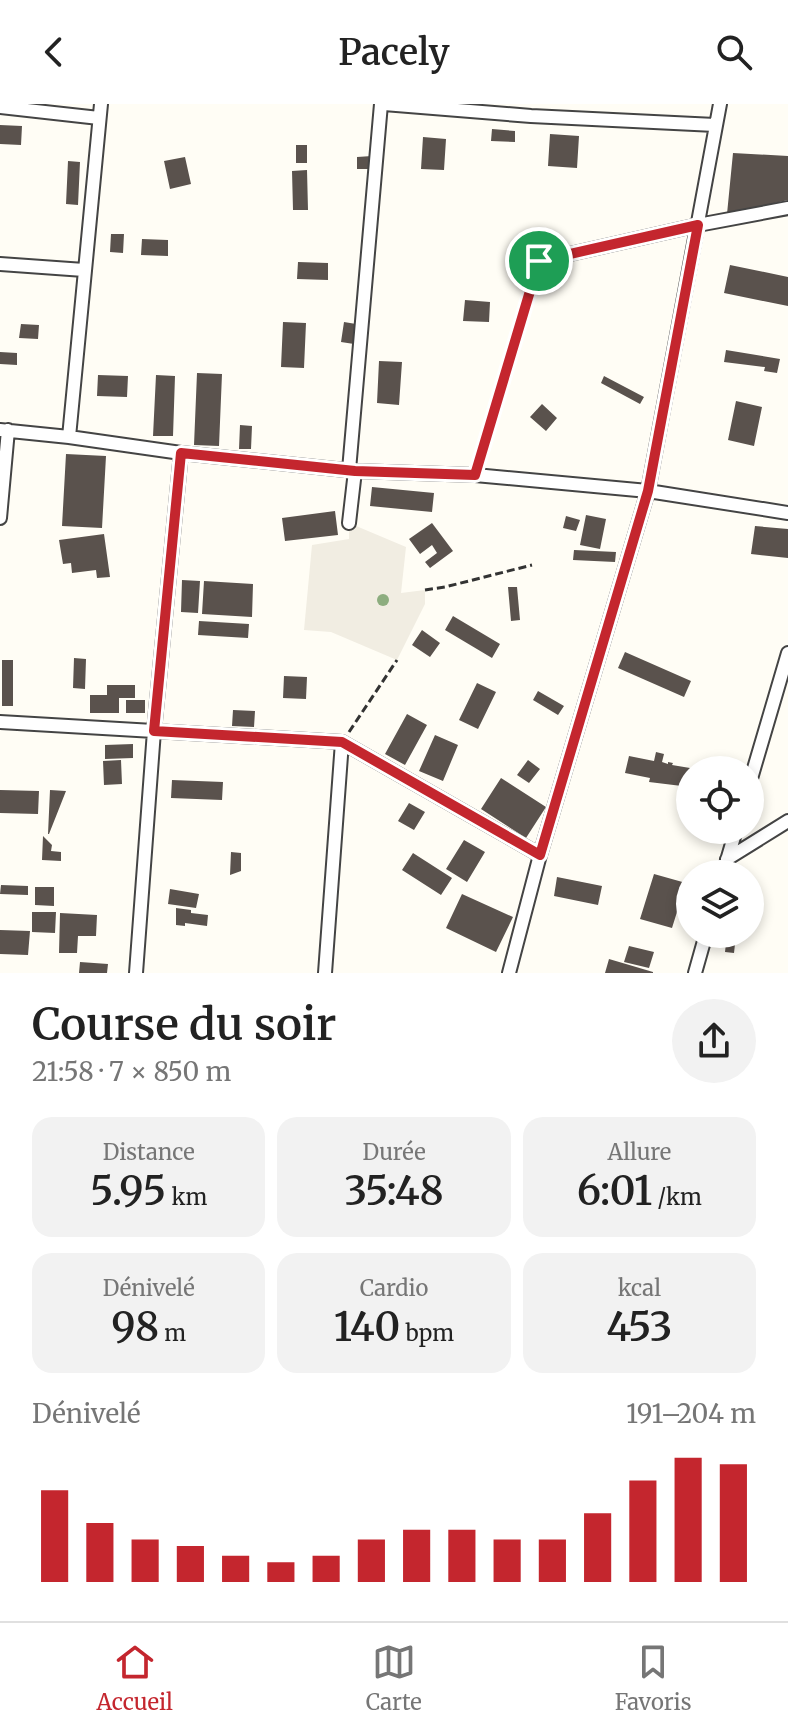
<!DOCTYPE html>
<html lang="fr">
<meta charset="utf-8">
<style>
body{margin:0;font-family:Merriweather,serif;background:#f2f2f2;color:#222;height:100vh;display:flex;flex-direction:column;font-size:30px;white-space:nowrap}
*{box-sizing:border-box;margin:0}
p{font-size:26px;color:#767676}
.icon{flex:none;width:44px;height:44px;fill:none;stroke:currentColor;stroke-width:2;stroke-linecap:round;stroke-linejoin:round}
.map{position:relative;height:869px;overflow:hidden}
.drawer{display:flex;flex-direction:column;background:#fff;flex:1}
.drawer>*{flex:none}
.controls{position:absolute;left:676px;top:652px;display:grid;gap:16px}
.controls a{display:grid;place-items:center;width:88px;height:88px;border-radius:50%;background:#fff;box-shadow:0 4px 12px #0003;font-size:40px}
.pin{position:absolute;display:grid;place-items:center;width:68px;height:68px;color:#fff;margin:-34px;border:4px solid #fff;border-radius:50%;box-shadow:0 2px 8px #0007}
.round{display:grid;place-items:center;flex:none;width:84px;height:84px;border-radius:42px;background:#f2f2f2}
.headline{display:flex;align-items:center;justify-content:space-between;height:136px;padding:0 32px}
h1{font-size:44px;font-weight:600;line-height:60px}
.figures{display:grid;grid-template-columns:repeat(3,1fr);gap:12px;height:136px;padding:8px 32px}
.figures div{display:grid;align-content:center;border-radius:20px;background:#f2f2f2;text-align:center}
.figures b{font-size:40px;font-weight:600}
.figures small{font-size:22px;font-weight:400}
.figures p{font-size:22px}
.chart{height:224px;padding:16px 32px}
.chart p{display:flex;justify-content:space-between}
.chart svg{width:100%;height:144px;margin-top:8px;stroke:#c4262e;stroke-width:6}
header{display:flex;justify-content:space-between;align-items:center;height:104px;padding:0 32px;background:#fff;font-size:36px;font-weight:600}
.dock{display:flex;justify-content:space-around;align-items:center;height:112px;border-top:2px solid #e0e0e0;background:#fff;font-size:22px;color:#767676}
.dock a{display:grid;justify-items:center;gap:4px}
.dock .current{color:#c4262e}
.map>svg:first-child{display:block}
.plaza{fill:#f1ede2}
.building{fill:#5a524d}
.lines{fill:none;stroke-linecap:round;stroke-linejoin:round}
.minor-casing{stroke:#444;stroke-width:16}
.path{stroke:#333;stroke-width:3;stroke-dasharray:8 4;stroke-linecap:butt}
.minor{stroke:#fff;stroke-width:12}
.tree{fill:#8dad7f}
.route-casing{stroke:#fff;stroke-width:16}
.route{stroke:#c4262e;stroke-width:10}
</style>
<header><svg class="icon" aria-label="back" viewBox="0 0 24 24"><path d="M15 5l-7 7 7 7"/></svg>Pacely<svg class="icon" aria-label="search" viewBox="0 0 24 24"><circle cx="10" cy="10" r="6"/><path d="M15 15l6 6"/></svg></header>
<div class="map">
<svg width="788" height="869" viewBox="0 0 788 869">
<rect width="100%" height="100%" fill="#fffdf5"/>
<!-- plaza -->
<path class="plaza" d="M349 419 406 443 401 489 425 486V500L397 556 331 528 304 526 312 441 349 435Z"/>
<!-- building -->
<path class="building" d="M0 21 22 22 21 41 0 40Z
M492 25 515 27V38L491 37Z
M550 30 579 32 577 64 548 62Z
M423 33 446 35 444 66 421 65Z
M296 41H307V59H296Z
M733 49 788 52V96L727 110Z
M372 52V65H357V53Z
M185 53 191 80 170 85 164 57Z
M68 57 80 58 78 101 66 100Z
M307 66 308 106H293L292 67Z
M111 130H124L123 149 110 148Z
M142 135 168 136V152L141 151Z
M298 158 328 159V176L297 175Z
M730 161 788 173V202L724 189Z
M465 196 490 198 489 218 463 217Z
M283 218 306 219 304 264 281 263Z
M344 218 356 220 354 240 341 238Z
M21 220 39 221 38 235 19 234Z
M726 246 780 255 777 269 764 267 765 263 724 258Z
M0 248 17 249V261L0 260Z
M379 257 402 258 399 301 377 299Z
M197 269 222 270 219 342 194 341Z
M98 271 128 272 127 293 97 292Z
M156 271 175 272 173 332H153Z
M604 272 644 293 640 300 601 279Z
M736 297 762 303 754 342 728 336Z
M542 300 557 314 546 327 530 313Z
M240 321 252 322 251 345H239Z
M66 350 106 352 102 424 62 422Z
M372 383 434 389 432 408 370 402Z
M335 407 338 431 285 437 282 414Z
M586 411 606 415 600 445 580 441Z
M566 412 580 416 576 427 563 424Z
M432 419 453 447 430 464 425 458 437 449 432 441 420 450 409 435Z
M755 422 788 425V454L751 450Z
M104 430 110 473 97 474 96 466 72 469 71 459 63 460 59 436Z
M574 446 616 448 615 458 573 456Z
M182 476 200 477 198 509 181 508Z
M204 477 253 480 252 513 202 510Z
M508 483H517L520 516 511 517Z
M453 512 500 540 492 554 445 526Z
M199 517 249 520 248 534 198 531Z
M422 526 440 539 430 553 412 541Z
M625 548 691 577 684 593 618 564Z
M74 554 86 555 85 585 73 584Z
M2 556H13V602H2Z
M284 572 307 573 306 595 283 594Z
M477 579 496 588 478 625 459 616Z
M107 581H135V594H119V609H90V591H107Z
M538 587 564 602 558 611 533 596Z
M126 596H145V609H126Z
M233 606 255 607 254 623 232 622Z
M407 610 427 621 405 661 385 650Z
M435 631 458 641 443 677 419 667Z
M133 640V654L105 655V641Z
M656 648 664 650 662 658 668 660V658L673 659 672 661 690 664V683L649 678 650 674 625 669 629 652 654 657Z
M121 656 122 680 104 681 103 657Z
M528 656 540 665 529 679 517 671Z
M501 674 546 703 526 734 481 705Z
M172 676 223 678 222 696 171 694Z
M0 686 39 687 38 710 0 709Z
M50 686 66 687 49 730H48Z
M409 699 425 708 414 726 398 717Z
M43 732 52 741 51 747 61 748V757L42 756Z
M464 736 485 748 467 778 446 765Z
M231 748 241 749V767L230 771Z
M413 749 452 774 441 791 402 766Z
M654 770 686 779 672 824 640 815Z
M557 773 602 782 598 801 554 792Z
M1 781 28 782V791L0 790Z
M35 783H54V802L35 801Z
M170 785 199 790 196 804 168 800Z
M462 790 513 813 496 848 446 824Z
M176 804 191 806V809L208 811 207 822 185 819V822L176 821Z
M32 808H56L55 829 32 828Z
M60 809 97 811 96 832H78L77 849H59Z
M0 826 30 827 28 851 0 850Z
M727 830 736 831 734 849 725 848Z
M629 842 654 848 649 864 624 858Z
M609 855 653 868V869H605Z
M80 858 108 860 107 869H79Z"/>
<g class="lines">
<!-- minor casing -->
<g class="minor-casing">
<path id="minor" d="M384 0 531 12 715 21
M0 3 99 14
M539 157 698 121 788 104
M0 160 84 166
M0 326 69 333 181 349 355 367 475 371 648 387 788 409
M69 333 101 0
M349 366 381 0
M0 414 8 326
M349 419 355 367
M0 618 342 638 540 751
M750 678 788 549
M727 755 788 717
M723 770 736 726
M136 869 154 627 181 349
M325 869 342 638
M509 869 540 751 648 387 720 0
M695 869 706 830"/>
</g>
<!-- path -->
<path class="path" d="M479 357 535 169
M425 486 445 483 532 461
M349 628 397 556"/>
<!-- minor -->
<use href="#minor" class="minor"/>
</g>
<!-- trees -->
<circle class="tree" cx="383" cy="496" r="6"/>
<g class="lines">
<!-- route casing -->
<g class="route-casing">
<path id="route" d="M698 121 648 387 540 751 342 638 154 627 181 349 355 367 475 371 539 157Z"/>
</g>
<!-- route -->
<use href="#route" class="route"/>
</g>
</svg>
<div class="controls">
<a><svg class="icon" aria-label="locate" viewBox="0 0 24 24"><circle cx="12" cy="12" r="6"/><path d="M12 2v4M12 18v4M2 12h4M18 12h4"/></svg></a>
<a><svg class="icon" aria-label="layers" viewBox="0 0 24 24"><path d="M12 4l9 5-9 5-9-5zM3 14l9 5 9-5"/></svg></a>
</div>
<div class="pin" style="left:539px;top:157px;background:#1e9e55"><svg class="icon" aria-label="arrive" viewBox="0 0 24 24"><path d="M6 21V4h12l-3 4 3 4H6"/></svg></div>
</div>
<section class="drawer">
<div class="headline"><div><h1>Course du soir</h1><p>21:58 · 7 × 850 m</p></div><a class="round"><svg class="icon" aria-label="share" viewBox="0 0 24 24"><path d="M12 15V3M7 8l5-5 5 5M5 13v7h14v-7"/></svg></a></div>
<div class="figures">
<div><p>Distance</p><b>5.95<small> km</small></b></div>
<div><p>Durée</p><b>35:48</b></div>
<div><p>Allure</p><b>6:01<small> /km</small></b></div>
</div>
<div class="figures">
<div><p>Dénivelé</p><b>98<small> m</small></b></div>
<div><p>Cardio</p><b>140<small> bpm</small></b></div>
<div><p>kcal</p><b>453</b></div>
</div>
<div class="chart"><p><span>Dénivelé</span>191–204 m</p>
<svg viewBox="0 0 160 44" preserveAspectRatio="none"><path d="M5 44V16M15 44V26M25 44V31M35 44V33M45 44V36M55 44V38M65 44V36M75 44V31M85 44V28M95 44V28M105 44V31M115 44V31M125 44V23M135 44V13M145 44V6M155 44V8"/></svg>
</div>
</section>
<nav class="dock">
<a class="current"><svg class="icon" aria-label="home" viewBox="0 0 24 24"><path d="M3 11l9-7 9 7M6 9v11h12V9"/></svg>Accueil</a>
<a><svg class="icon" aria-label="map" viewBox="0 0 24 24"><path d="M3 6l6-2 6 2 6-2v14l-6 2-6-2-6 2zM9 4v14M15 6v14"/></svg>Carte</a>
<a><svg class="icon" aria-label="saved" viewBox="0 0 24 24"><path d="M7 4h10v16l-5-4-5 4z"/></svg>Favoris</a>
</nav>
